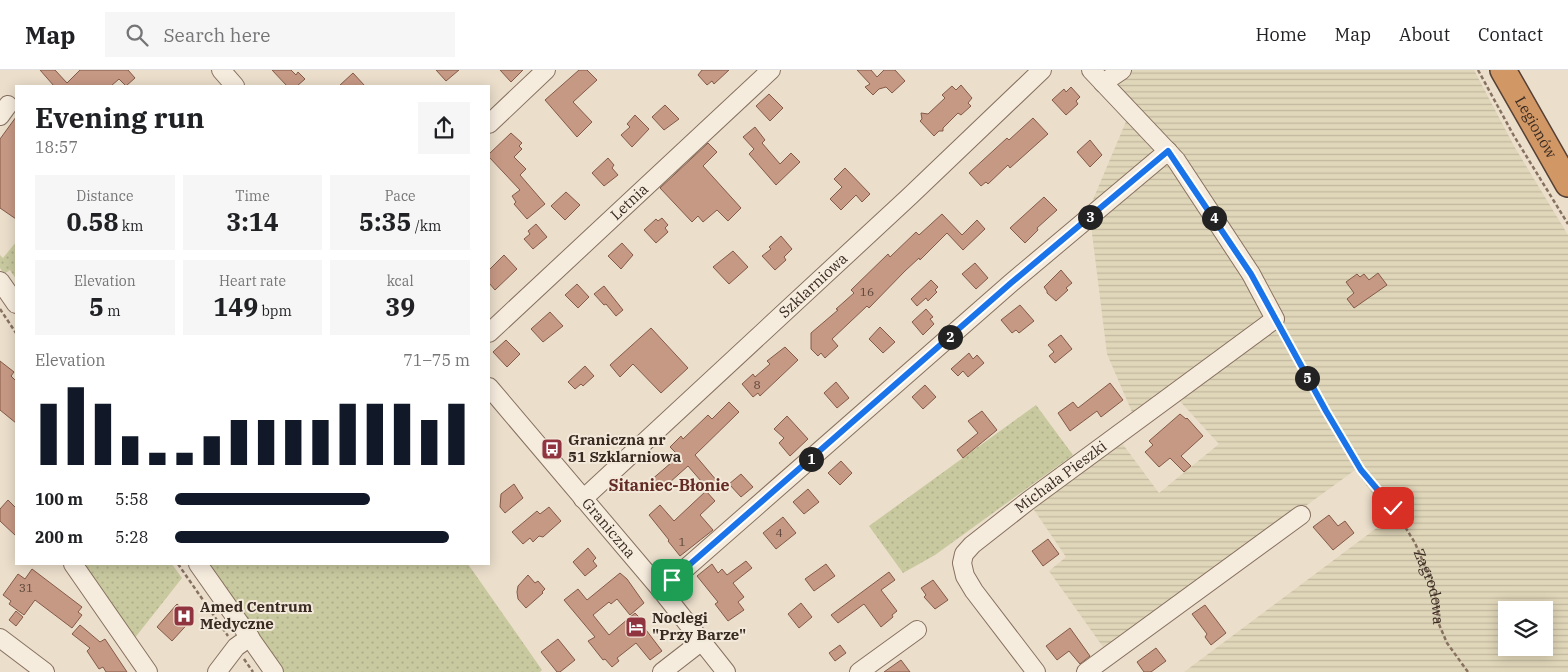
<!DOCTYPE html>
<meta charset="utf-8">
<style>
body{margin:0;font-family:"IBM Plex Serif",serif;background:#f6f6f6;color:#202124;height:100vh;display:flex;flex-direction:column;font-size:19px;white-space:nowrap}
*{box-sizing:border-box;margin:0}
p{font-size:16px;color:#757577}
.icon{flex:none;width:28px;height:28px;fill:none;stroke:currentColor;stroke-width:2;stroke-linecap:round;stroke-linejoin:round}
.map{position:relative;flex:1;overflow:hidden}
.details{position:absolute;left:15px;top:15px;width:475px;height:480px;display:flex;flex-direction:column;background:#fff;border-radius:0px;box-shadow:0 2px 12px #0003}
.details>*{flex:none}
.controls{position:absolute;left:1498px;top:531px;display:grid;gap:10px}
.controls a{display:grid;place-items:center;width:55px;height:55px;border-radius:0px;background:#fff;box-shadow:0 2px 12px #0003;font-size:25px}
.pin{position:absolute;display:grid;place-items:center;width:42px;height:42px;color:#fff;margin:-21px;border-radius:10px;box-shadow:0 2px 8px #0006}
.km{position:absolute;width:25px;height:25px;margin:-12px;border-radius:50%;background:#222;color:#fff;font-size:14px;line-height:25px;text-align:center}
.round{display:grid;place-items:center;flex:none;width:52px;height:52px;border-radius:0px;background:#f6f6f6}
.overview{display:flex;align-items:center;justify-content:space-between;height:85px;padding:0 20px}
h1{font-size:28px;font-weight:700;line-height:38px}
.figures{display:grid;grid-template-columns:repeat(3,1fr);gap:8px;height:85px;padding:5px 20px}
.figures div{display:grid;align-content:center;border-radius:0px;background:#f6f6f6;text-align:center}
.figures b{font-size:25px;font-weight:700}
.figures small{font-size:14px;font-weight:400}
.figures p{font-size:14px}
.chart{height:140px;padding:10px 20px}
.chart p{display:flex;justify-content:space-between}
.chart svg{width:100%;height:90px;margin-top:5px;stroke:#111827;stroke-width:6}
ul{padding:0 20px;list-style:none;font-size:16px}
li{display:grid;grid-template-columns:80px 60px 1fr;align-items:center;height:38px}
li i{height:12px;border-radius:6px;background:#111827}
header{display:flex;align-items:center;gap:30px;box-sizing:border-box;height:70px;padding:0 25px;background:#fff;border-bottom:1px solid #e0e0e0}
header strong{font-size:24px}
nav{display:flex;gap:28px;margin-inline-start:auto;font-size:18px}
.search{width:350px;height:45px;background:#f6f6f6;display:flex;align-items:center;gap:12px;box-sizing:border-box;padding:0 18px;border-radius:0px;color:#757577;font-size:19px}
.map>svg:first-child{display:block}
.farmland{fill:url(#farmland-rules);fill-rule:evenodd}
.grass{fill:url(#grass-dots)}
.building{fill:#c69984;stroke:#845a48}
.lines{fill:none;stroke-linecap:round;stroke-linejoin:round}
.minor-casing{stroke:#877160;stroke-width:20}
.highway-casing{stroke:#554034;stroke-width:28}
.path{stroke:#877160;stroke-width:2.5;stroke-dasharray:4 2.5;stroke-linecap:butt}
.minor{stroke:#f6ecde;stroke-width:18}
.highway{stroke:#d19765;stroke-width:25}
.route-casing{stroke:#fff;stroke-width:10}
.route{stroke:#1a73e8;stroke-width:6}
.labels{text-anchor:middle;stroke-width:4;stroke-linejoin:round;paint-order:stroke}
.number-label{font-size:12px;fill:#5c463a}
.street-label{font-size:15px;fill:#392b22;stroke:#f3e9da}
.poi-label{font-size:15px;font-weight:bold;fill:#392b22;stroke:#f3e9da;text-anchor:start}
.neighbourhood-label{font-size:16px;font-weight:bold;fill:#622c25;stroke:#f3e9da}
</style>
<header>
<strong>Map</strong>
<div class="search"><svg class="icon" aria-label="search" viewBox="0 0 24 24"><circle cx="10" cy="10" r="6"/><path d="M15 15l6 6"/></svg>Search here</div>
<nav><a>Home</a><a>Map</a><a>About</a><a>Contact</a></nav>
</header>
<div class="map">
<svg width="1568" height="602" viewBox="0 0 1568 602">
<defs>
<pattern id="farmland-rules" width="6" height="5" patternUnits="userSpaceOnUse" patternTransform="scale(1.25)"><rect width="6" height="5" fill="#e0d6b9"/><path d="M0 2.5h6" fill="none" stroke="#c1b89f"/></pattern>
<pattern id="grass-dots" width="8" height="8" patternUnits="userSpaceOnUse" patternTransform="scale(1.25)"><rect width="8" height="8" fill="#c8c99f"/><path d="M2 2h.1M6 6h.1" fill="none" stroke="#adad89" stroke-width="1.8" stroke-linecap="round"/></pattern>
</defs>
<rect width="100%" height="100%" fill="#ebdecb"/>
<!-- farmland -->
<path class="farmland" d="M1127 0H1474L1514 76 1568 165V602H1184L1390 448 1355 400 1196 516 1108 584 1049 501 1066 487 1028 431 1116 365 1159 423 1219 374 1177 328 1150 351 1132 342 1107 284 1089 139 1130 42 1109 17ZM1506 540H1544V578H1506Z"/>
<!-- grass -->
<path class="grass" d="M16 172V209L10 200 4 204 0 198V185L3 188Z
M1036 335 1073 385 935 485 903 503 869 456Z
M82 494H172L182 508 134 569Z
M207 494H468L542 600 540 602H282Z"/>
<!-- building -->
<path class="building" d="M40 0H55L67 13 80 0H128L135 8 126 16 119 9 111 16H54Z
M272 0H291L296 5 298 2 305 9 297 16H287Z
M436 0H459L446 11Z
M500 0H523L511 12Z
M579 0H587L597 10 573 32 592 52 577 67 545 30Z
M702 0H729L714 14 712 11 707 15 698 5Z
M857 0H871L877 7 884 0H895L905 11 892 23 886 17 879 19 873 25 865 17 870 14Z
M353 3 365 16H339Z
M961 15 972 28 968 33 971 36 961 45 958 43 943 58V61H939L934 66 920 51 922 49 921 43 928 44 945 28 942 25 952 16 956 20Z
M1071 17 1080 27 1076 31 1078 34 1066 45 1052 30 1064 19 1066 22Z
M769 24 783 38 770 51 756 36Z
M665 35 679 49 664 60 652 47Z
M635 45 649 59 632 77 621 65 630 57 627 54Z
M16 47V149L0 138V69Z
M1033 48 1048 64 1010 98 1008 95 988 114 986 112 981 116 969 103 1007 68 1009 70Z
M755 57 765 70 762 73 780 94 791 83 800 92 776 115 749 84 754 79 743 67Z
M511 63 522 73 519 76 522 79 514 87 526 99 520 105 545 134 527 149 514 134 516 132 512 126 520 120 489 87V84Z
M1090 70 1102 85 1090 97 1077 82Z
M708 73 717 82 703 96 741 138 728 151 717 140 703 152 698 146 692 152 660 118Z
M608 88 614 95 612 98 618 105 604 116 592 103Z
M845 98 870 124 862 132 856 125 841 140 830 129 842 117 834 109Z
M566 122 580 135 565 150 551 136Z
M1044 127 1057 140 1037 158 1038 160 1025 173 1010 158Z
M942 144 962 165 977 150 985 159 963 180 947 163 920 190 919 188 905 201 869 238 867 236 832 269 838 276 825 288 821 283 818 286 811 279V263L838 240 836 239 854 223 851 220 888 184 890 187 916 162 919 165Z
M662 148 668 155 665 158 668 162 656 173 644 160 656 149 658 151Z
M536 154 547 167 533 179 524 169 530 164 528 161Z
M781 166 792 179 784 187 786 190 775 200 762 186 771 179 769 177Z
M622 173 633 185 621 199 608 186Z
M733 181 748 197 729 214 713 197Z
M504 185 517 199 495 220 489 213V200Z
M975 193 988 208 976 219 962 204Z
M1061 200 1072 213 1066 218 1068 220 1056 231 1047 223V221L1044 217Z
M1378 203 1387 215 1354 238 1347 229 1354 223 1346 212 1357 204 1360 207 1364 204 1369 210Z
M931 210 938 217 935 220 937 222 928 231 926 228 917 236 911 229Z
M577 214 589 227 578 238 565 225Z
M604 216 623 240 616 246 606 234 604 235 594 224Z
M1020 235 1034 251 1019 263 1016 260 1012 263 1001 250Z
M926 239 933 247 930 249 934 254 923 265 912 252Z
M550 242 563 256 543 272 531 259Z
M880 257 895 272 883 283 869 269Z
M651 258 688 298 661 323 633 294 620 307 610 295Z
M1061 265 1072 279 1055 293 1049 286 1054 282 1048 275Z
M506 270 520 284 507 297 493 282Z
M785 277 798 290 760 326 758 323 753 327 742 314 753 304 755 307 770 294 767 291Z
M969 283 973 289 977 285 984 293 968 307 963 301 958 306 951 299Z
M0 291 14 302 11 306 16 311V353L0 340Z
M585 296 594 306 583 316 581 314 575 319 568 312Z
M836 312 849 328 837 338 824 323Z
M1110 313 1123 330 1101 347 1097 341 1070 361 1058 343 1073 332 1078 338Z
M925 315 936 327 923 339 912 327Z
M729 332 739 342 695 385 717 411 708 419 688 396 660 421 650 411 679 386 670 377 681 366 683 369 708 345 712 349Z
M982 341 997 360 963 388 957 380 978 363 968 351Z
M1180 344 1186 349 1187 348 1203 366 1181 386 1191 396 1184 402 1170 388 1159 397 1145 382 1153 375 1149 371Z
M787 346 808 369 790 386 779 373 784 368 774 359Z
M841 391 852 403 840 415 828 403Z
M741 404 753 417 741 427 729 414Z
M514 414 523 428 505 443 500 437 501 424Z
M808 419 819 432 804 444 793 432Z
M706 421 715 431 700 445 713 460 680 486 668 471 669 470 649 445 660 435 674 451Z
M8 430 16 438V466L0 451V439Z
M549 437 561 451 543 467 539 466 533 472 530 468 523 474 512 462 537 441 540 444Z
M1329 445 1338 456 1345 451 1354 463 1333 480 1313 457Z
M783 447 796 463 776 479 763 463Z
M1048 469 1059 484 1043 496 1032 481Z
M588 478 596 488 593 491 597 496 585 506 573 492Z
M746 491 752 498 733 513 744 527 738 532 744 540 728 551 715 534 718 532 697 506 712 494 718 503 722 499 727 505Z
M826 494 835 506 814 521 805 509Z
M32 499 82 537 78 542 82 545 72 558 35 530 24 545 9 534 11 531 3 525 18 504 25 509Z
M889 502 895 510 881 520 897 541 892 545 893 547 881 557 864 534 838 553 831 545Z
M620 503 627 509 644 533 630 545 617 529 611 534 609 532 593 545 609 565 635 543 642 550 640 552 662 581 650 590 636 573 617 588 619 591 612 597 605 589 603 590 588 571 595 567 564 530 578 519 587 530Z
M528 505 535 513 538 511 545 519 542 522 543 523 526 538 518 529 517 522 518 516Z
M933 510 948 530 935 539 924 527 926 525 921 518Z
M801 533 812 547 799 558 788 544Z
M177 534 193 548 172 571 157 557Z
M1205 535 1226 563 1211 575 1205 567 1207 564 1192 544Z
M16 541 23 547 16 556 9 550Z
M80 555 100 572 105 569 127 602H106L103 597 99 599 87 581 90 578 72 564Z
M1070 558 1090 586 1080 594 1069 581 1057 590 1046 576Z
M558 569 575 590 560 602H557L541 582Z
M840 575 846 583 835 591 829 583Z
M1156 578 1166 591 1151 602H1144L1137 592Z
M901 590 910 602H884Z"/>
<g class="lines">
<!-- minor casing -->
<g class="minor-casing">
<g id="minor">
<path d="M221 0 235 16"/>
<path d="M1103 13 1122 0"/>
<path d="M0 46 8 35"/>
<path d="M489 54 546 0"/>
<path d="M0 211 16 234"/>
<path id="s2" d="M489 263 771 0"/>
<path id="s3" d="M489 317 661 520 726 602"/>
<path id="s4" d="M583 429 910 126 1042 0"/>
<path d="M73 494 148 602"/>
<path d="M198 494 274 602"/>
<path d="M661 520 1011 213 1168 81"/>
<path d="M0 568 45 602"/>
<path d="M217 602 236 577 250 567"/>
<path d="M662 602 702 571"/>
<path d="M859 602 917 560"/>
<path id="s5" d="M1036 602 974 521 965 506 962 493 964 484 972 475 1028 431 1275 249 1251 204 1176 90 1091 0"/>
<path d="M1086 602 1301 445"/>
</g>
</g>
<!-- highway casing -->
<g class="highway-casing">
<g id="highway">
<path id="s6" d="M1503 0 1568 114"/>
</g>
</g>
<!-- path -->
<g class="path">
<path d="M1478 0 1514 66 1568 154"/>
<path d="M0 239 16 263"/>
<path id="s1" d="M1281 260 1361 400 1393 437 1415 473 1432 513 1437 533 1438 552 1447 573 1468 602"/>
<path d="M178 494 228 566"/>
<path d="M244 589 253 602"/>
</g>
<!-- minor -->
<use href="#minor" class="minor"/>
<!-- highway -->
<use href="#highway" class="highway"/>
</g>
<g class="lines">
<!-- route casing -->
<g class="route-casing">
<path id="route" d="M672 510 1011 213 1168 81 1251 204 1326 341 1361 400 1393 438"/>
</g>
<!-- route -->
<use href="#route" class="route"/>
</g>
<!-- icons -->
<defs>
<g id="bus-square" transform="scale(1.125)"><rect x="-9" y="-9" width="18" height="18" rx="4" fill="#90353f" stroke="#f3e9da"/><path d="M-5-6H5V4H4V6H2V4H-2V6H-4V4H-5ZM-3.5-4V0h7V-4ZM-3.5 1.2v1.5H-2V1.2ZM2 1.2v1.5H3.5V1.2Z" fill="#fff"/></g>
<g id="hospital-square" transform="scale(1.125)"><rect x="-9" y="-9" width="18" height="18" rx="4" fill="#90353f" stroke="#f3e9da"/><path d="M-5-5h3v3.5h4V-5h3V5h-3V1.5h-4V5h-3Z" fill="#fff"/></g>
<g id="hotel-square" transform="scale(1.125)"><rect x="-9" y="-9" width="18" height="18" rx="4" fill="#90353f" stroke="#f3e9da"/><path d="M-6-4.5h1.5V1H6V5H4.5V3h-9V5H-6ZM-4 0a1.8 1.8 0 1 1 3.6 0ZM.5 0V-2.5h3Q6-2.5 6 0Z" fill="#fff"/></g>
</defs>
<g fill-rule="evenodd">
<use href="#bus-square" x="552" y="379"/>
<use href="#hospital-square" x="184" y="546"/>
<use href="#hotel-square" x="636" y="557"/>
</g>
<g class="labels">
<!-- number labels -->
<g class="number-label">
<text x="867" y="226">16</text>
<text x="757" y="319">8</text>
<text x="779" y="467">4</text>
<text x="682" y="476">1</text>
<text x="26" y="522">31</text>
</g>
<!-- street labels -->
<g class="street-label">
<text dy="5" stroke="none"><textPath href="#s6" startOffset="66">Legionów</textPath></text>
<text dy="5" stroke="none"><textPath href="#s2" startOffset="192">Letnia</textPath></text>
<text dy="5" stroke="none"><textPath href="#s4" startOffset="314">Szklarniowa</textPath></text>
<text dy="5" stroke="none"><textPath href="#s5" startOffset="266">Michała Pieszki</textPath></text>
<text dy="5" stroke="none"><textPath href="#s3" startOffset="185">Graniczna</textPath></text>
<text dy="5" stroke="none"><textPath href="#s1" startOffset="299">Zagrodowa</textPath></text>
</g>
<!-- poi labels -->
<g class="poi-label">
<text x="568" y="375">Graniczna nr<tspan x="568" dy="17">51 Szklarniowa</tspan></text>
<text x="200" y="542">Amed Centrum<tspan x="200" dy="17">Medyczne</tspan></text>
<text x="652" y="553">Noclegi<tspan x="652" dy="17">"Przy Barze"</tspan></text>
</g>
<!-- neighbourhood labels -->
<g class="neighbourhood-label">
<text x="669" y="421">Sitaniec-Błonie</text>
</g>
</g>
</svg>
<div class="controls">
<a><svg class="icon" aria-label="layers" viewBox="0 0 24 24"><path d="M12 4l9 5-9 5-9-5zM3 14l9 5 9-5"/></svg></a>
</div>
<div class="pin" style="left:672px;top:510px;background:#1e9e55"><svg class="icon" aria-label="arrive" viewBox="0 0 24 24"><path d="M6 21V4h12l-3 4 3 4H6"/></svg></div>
<div class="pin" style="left:1393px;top:438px;background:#d93025"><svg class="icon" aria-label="check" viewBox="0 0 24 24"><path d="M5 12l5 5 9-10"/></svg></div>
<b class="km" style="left:811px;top:389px">1</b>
<b class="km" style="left:950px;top:267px">2</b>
<b class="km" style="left:1090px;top:147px">3</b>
<b class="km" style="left:1214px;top:148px">4</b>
<b class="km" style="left:1307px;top:308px">5</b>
<section class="details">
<div class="overview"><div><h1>Evening run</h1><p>18:57</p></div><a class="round"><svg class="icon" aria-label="share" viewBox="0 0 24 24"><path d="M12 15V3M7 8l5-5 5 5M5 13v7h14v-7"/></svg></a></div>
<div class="figures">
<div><p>Distance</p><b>0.58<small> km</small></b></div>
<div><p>Time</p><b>3:14</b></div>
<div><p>Pace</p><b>5:35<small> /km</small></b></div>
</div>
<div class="figures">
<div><p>Elevation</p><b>5<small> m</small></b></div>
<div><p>Heart rate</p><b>149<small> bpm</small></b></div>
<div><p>kcal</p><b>39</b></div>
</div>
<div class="chart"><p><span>Elevation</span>71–75 m</p>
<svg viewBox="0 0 160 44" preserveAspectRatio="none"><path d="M5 44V14M15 44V6M25 44V14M35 44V30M45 44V38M55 44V38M65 44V30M75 44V22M85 44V22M95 44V22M105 44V22M115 44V14M125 44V14M135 44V14M145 44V22M155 44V14"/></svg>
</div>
<ul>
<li><b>100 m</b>5:58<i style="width:66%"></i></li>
<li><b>200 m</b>5:28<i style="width:93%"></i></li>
</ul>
</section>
</div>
